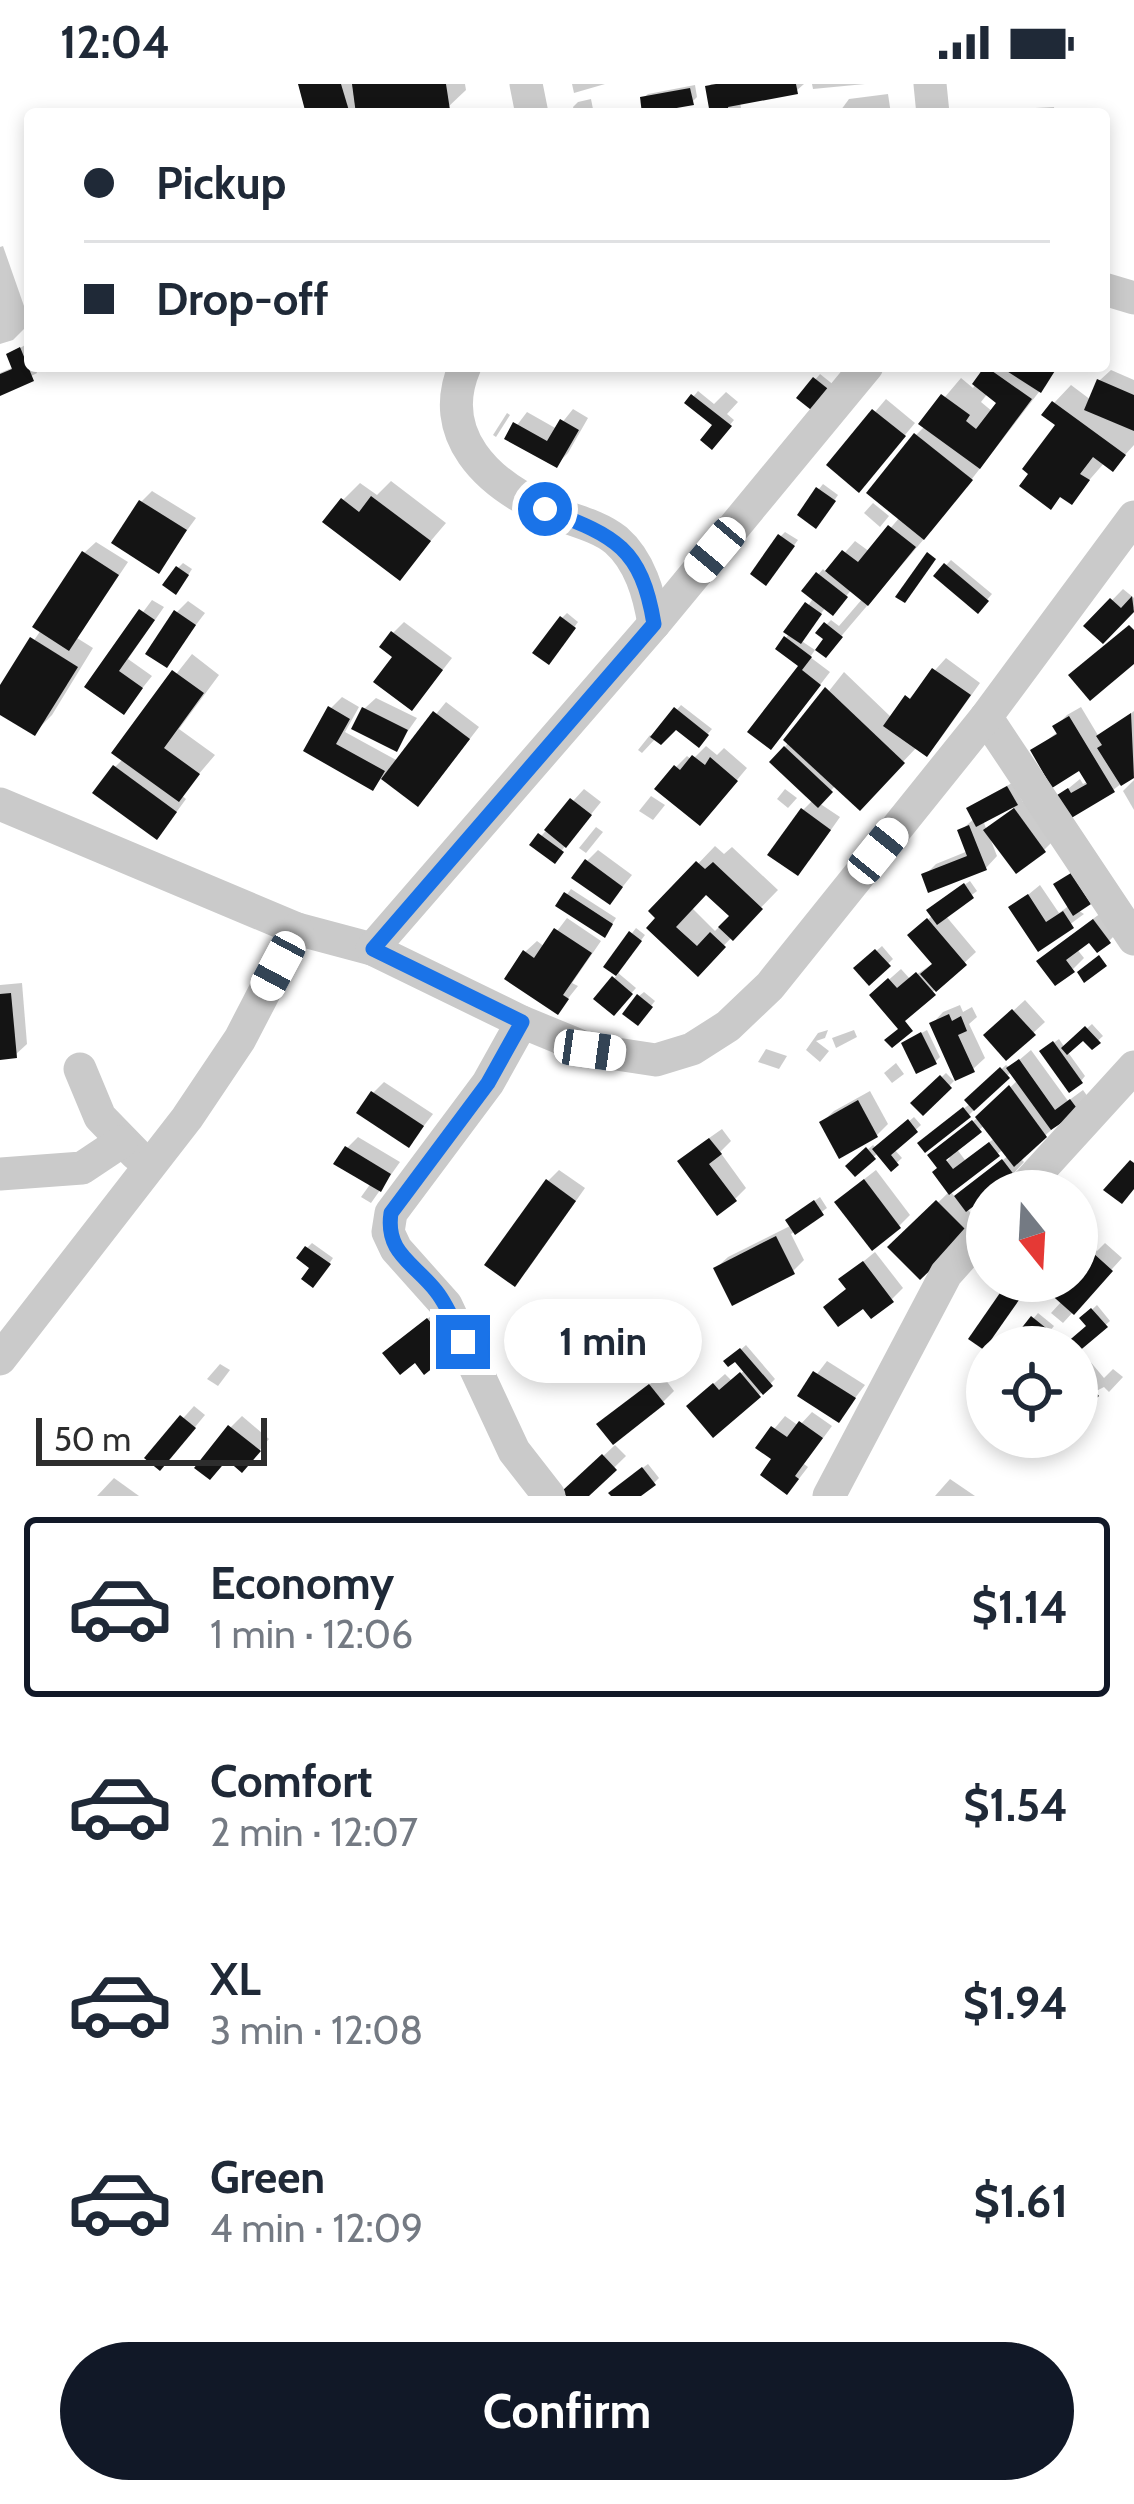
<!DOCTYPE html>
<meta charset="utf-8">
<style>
body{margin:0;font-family:Cabin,sans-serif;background:#f2f2f3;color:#1f2937;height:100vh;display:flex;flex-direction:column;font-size:45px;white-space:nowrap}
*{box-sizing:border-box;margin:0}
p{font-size:39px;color:#747a83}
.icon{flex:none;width:66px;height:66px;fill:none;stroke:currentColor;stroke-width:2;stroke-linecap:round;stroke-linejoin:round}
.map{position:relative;height:1412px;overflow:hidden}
.panel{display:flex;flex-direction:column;background:#fff;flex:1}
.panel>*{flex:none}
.banner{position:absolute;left:24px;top:24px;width:1086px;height:264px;border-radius:12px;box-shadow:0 6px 18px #0003;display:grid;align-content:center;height:264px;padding:0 60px;background:#fff}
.needle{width:78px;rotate:162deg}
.tools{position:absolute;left:966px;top:1086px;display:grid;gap:24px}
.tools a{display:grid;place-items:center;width:132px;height:132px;border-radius:50%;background:#fff;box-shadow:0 6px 18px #0003;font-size:60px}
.scale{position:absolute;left:36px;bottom:30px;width:231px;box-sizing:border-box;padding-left:12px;border:6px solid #2d2d2d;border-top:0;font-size:33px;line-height:42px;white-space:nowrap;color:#2d2d2d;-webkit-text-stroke:9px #fff;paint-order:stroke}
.end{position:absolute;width:54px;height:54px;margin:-27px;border:15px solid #1a73e8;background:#fff;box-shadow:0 0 0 6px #fff}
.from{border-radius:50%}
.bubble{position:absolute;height:84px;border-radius:42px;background:#fff;box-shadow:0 6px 18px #0003;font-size:39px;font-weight:700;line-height:84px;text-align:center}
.car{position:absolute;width:36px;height:72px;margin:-36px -18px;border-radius:15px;box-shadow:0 0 9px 3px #0007;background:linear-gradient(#fff 24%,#345 0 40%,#fff 0 76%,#345 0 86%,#fff 0)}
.banner b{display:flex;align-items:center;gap:42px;height:114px;font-size:45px}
.banner b+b{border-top:3px solid #e0e1e3}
.banner i{width:30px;height:30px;background:#1f2937}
ul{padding:21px 0 0;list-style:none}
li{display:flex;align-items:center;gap:36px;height:180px;margin:0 24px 18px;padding:0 36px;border:6px solid transparent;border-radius:12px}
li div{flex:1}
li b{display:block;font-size:45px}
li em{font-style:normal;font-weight:700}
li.current{border-color:#111827}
li>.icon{width:108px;height:108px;stroke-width:1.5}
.cta{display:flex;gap:24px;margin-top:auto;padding:24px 60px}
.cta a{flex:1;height:138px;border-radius:72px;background:#111827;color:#fff;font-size:48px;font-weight:700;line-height:138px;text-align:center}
.status{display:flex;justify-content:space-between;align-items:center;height:84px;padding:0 60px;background:#fff;direction:ltr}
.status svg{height:33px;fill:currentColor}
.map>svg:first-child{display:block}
.shadow{fill:#0003;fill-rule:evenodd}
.building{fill:#141414}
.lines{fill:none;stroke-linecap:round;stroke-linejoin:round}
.street{stroke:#cacaca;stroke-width:33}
.route{stroke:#1a73e8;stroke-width:15}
</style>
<div class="status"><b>12:04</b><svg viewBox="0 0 49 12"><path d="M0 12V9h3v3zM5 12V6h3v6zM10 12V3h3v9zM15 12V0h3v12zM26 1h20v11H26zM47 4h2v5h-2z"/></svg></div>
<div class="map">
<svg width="1134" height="1412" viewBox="0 0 1134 1412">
<rect width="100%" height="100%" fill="#fff"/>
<g class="shadow">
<polygon points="301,0 465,0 466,6 448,23 401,30 309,30"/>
<polygon points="572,0 605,0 574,9"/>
<polygon points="711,0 804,0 796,7 740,18 742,30 713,30 708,3"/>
<polygon points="812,0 865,0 813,5"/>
<polygon points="695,1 697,13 692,18 643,14 648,10"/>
<polygon points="888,10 891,30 838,30 849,15"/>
<polygon points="591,15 594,30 575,30 573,23 578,18"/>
<polygon points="1054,23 1055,30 1011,30 1016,25"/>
<polygon points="3,162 30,239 13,256 0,260 0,163"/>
<polygon points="25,261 30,282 34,282 37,289 0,308 0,289 14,283 9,271"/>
<path d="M989,282H1059L941,435L826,570L827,555L819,548L831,536L839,542L863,514L852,505L833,528L826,523L800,556L815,566L810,573L830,588L782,650L803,582L786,554L814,513L805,506L823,485L827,489L855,457L870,468L900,433L916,351L925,342L923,339L961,294L973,304ZM988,309L1001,318L993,328L981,318Z"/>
<polygon points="1111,286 1134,296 1134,361 1113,384 1105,378 1071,417 1054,319 1071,301 1091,316 1099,297"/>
<polygon points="820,290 835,302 801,313"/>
<polygon points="698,307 714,320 726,308 738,318 727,330 734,336 712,362 716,341 688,319"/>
<polygon points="886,315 915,339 870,393 830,381"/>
<polygon points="573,325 588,334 568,369 556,381 508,353 527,328 557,345"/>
<polygon points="507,329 510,331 496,353 493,351"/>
<polygon points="391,397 446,439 400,493 343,416 360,399 377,411"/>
<polygon points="823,400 838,411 821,436 819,405"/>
<polygon points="152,407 196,434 158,486 141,418"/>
<polygon points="873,419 889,432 880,443 864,429"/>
<polygon points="785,448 798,456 770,493 781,452"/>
<polygon points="96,458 128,478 77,554 93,564 52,631 35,648 0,627 0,607 41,546 84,469"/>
<polygon points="951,476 992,510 978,526 937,491"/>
<polygon points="183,479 192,485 181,502 178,484"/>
<polygon points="1123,505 1134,514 1134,524 1103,556 1088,541"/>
<polygon points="152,516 164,523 128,575 152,592 124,627 88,602"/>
<polygon points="188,517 205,529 166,580 177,528"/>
<polygon points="567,529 578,538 553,572 562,534"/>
<polygon points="404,538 452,574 423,611 393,549"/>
<polygon points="192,570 219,591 179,645 215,671 181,711 186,715 167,741 115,683 124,674 115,668"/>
<polygon points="946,574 980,599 938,658 926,669 917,663 860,723 836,701 819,719 840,733 809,777 803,726 813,716 773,678 844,588 892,634"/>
<polygon points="342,613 359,623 345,648 398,677 446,618 479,643 429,708 383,693 372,703 307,666 331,624"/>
<polygon points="376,614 417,634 396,664 364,625"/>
<polygon points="681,621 712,645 699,660 676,642 656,654 642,669 638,666 650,651 653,654"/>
<polygon points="1081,623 1099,653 1134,627 1134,690 1113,706 1058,713 1080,695 1083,700 1089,697 1080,683 1033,667 1059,647 1056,642 1067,631"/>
<polygon points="706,662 717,671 724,664 747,684 711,727 676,683 687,672 692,676"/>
<polygon points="1134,696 1134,726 1123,707"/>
<path d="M1012,699L1023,718L1026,715L1055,755L1044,766L990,754L997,772L986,784L925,791L936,780L968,767L960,747L975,734L974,720ZM1011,721L1013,725L987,747L983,736Z"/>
<polygon points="584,705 601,718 554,776 533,761"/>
<polygon points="785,705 797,714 788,724 777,715"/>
<polygon points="651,712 665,721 653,736 639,727"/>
<polygon points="596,743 603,748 586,769 579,764"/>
<path d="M715,762L724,770L732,763L778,806L698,888L653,827ZM706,807L732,830L715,847L691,823Z"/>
<polygon points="598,766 632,791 620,806 587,777"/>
<polygon points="970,797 977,807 945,831 976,868 898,940 884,900 901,885 910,895 935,878 911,851 933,831 935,821"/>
<polygon points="1040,801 1059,829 1070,821 1084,830 1039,863 1012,824"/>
<polygon points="571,805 616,834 609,845 559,821"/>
<polygon points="1105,826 1120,846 1109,857 1090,854 1076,864 1084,874 1073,885 1051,866"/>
<polygon points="567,834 601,857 572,899 578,902 558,927 525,868 537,857 545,863"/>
<polygon points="636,844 645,851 617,888 636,904 614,928 597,914 618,890 607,882"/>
<polygon points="882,862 893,875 869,898 857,884"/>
<polygon points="22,899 27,960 15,971 0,973 0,901"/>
<polygon points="644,908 655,917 638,938 639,912"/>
<polygon points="1025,916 1045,938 1007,973 987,951"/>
<polygon points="960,921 963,928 972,923 977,933 969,940 985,974 973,985 932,940 943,928"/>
<polygon points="1092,940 1103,952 1092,962 1083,953 1067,967 1085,992 1081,997 1048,963 1059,955 1065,964"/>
<polygon points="828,946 825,954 816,957 829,967 820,978 806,966 818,949"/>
<polygon points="854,946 857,953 836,964 832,954"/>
<polygon points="927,946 940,973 935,978 904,959"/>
<polygon points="766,965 787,972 779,985 758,978"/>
<path d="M1031,966L1068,1017L1083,1006L1088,1013L1020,1074L1024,1078L1013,1090L966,1124L978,1136L920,1192L892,1163L950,1107L956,1114L1009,1071L1004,1065L949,1106L936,1088L950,1074L935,1066L980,1032L1018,996L1012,987L969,1031L926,1054L971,1019L968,1016L1006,981L1010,984ZM985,1041L995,1054L965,1076L956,1064Z"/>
<polygon points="896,979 904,990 892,999 884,989"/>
<polygon points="946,989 954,997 923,1028 915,1019"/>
<polygon points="384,998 433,1030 409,1061 373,1009"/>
<polygon points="870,1007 888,1040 877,1051 822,1038 834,1027"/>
<polygon points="914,1033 921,1041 894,1065 902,1074 892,1083 879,1068 856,1089 849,1082 873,1061 877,1065"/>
<polygon points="722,1045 731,1057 720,1068 746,1104 735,1115 692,1066"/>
<polygon points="358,1053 400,1078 371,1119 361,1113 371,1099 347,1064"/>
<polygon points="559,1086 585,1104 526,1188 548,1097"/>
<polygon points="876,1086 910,1131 899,1142 849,1107"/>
<polygon points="820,1113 827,1124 791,1150 804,1176 793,1187 716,1184 728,1173 792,1141 794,1132"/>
<polygon points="312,1159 333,1174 318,1196 307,1164"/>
<polygon points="1088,1159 1097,1167 1105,1159 1122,1174 1063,1239 1051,1229 1062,1217 1061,1197 1077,1197 1077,1170"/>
<polygon points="875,1168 903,1204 892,1215 849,1204 842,1195"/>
<polygon points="1017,1197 1028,1204 984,1262 972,1254 1005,1207"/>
<polygon points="1097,1221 1110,1237 1079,1264 1104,1294 1113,1285 1123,1293 1109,1308 1104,1303 1077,1317 1077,1263 1069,1260 1090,1242 1083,1234"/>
<polygon points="440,1225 464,1254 398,1258"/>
<polygon points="608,1227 613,1232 594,1252 588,1246"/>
<polygon points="1038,1229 1054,1242 1037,1263 1025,1263 1033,1253 1024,1246"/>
<polygon points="672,1242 693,1270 688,1275 657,1253"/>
<polygon points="746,1261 775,1295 759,1311 701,1311 725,1290 732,1297 745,1286 735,1274 727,1278"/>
<polygon points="827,1277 865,1301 839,1335 801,1311"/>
<polygon points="220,1280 230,1286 218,1302 207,1295"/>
<polygon points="662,1291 674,1307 663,1318 612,1329"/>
<polygon points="194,1322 205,1331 171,1372 148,1374"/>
<polygon points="812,1328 832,1342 804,1380 808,1383 798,1396 759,1363 785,1332 799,1342"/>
<polygon points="242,1332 269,1355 253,1374 228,1373 231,1343"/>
<polygon points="615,1361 626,1372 585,1412 566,1407"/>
<polygon points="648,1380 659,1394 654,1399 616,1404"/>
<polygon points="114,1394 139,1412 97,1412"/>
<polygon points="950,1395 975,1412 935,1412"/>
</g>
<g class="building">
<polygon points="298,0 341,0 350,30 306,30"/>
<polygon points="352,0 446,0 450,26 356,30"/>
<polygon points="716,0 796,0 798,10 728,23 729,30 710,30 705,2"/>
<polygon points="690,4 694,21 642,30 640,13"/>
<polygon points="20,263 34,297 0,312 0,290 12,285 6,270"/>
<polygon points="985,282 1032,315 980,385 918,340 941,310 970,331 966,337 976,345 996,319 972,300"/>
<polygon points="999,282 1058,282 1041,309"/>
<polygon points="813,293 832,308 815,329 796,314"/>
<polygon points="1097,295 1134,311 1134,347 1084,326"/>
<polygon points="691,310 732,342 712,366 700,356 712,341 684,319"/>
<polygon points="1052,317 1126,371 1113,388 1093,373 1080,390 1090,396 1072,421 1060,413 1051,426 1019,402 1028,390 1022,385 1055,341 1041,331"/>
<polygon points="872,325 906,352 859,409 826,381"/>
<polygon points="560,335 579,346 557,384 504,355 513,338 547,357"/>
<polygon points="914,349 973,396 924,456 866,409"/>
<polygon points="816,403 836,417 816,445 797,431"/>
<polygon points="371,412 431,457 400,497 322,438 341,414 359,428"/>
<polygon points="139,416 187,446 159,490 111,459"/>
<polygon points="888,441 916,463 868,522 825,487 842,466 858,478"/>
<polygon points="778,450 795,462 766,502 750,490"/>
<polygon points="82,467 119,491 69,567 32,543"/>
<polygon points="927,468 936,475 905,519 895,513"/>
<polygon points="944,479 989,517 978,530 933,492"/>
<polygon points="176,482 189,491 176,511 162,501"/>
<polygon points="816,488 848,513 833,532 801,507"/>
<polygon points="1132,512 1134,528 1103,560 1083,542 1110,514 1121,524"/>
<polygon points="805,518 822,530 801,560 783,548"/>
<polygon points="139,525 155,536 119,587 143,604 124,631 84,603"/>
<polygon points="174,526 196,541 167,584 145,570"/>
<polygon points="560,532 576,544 549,581 532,569"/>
<polygon points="824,538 843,553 826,574 815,566 823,555 815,549"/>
<polygon points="1129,541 1134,546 1134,580 1090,617 1068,591"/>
<polygon points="391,547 443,586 412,627 373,598 392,573 379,563"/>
<polygon points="784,552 812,573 802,586 821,601 771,666 747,648 798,582 775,565"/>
<polygon points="30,553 78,583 35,652 0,631 0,601"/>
<polygon points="932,584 971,611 927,673 883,642 905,611 910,615"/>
<polygon points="172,586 204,609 164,664 200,690 179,718 111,669"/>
<polygon points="825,603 905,679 860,727 783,656"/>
<polygon points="328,622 350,635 336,660 385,687 373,707 303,667"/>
<polygon points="362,623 408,646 397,668 351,645"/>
<polygon points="674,623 709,651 699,664 676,646 661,661 650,653"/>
<polygon points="433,627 470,655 418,723 381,695"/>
<polygon points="1131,629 1134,694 1121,702 1097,664 1102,661 1096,652"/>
<polygon points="1069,632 1115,708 1068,736 1054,713 1068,704 1071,709 1087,700 1079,687 1052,704 1030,666 1057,650 1052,642"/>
<polygon points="784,662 833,708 818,724 769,678"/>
<polygon points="692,671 705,681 710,673 738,697 700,742 654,705 674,681 680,686"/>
<polygon points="113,681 177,728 157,756 92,709"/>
<polygon points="1007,702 1018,721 976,743 966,724"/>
<polygon points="570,714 592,731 566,764 544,746"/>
<polygon points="801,724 831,746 798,792 767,771"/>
<polygon points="1014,724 1046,768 1016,790 983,746"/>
<polygon points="969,741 987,786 928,809 921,790 967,772 957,746"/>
<polygon points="538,749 564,768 555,780 529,761"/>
<polygon points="585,775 623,803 610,821 571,794"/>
<polygon points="696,777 705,785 713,778 763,825 733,857 718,843 729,832 706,811 676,843 697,862 710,848 726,863 698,893 646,844 655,834 648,827"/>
<polygon points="1071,789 1091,820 1073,832 1053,800"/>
<polygon points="964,799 974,814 937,841 926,826"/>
<polygon points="564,808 613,840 605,854 555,822"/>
<polygon points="1028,810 1046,838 1063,827 1074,844 1038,868 1008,823"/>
<polygon points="927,834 967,881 936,908 920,890 932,880 907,851"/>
<polygon points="1093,835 1111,859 1097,869 1089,859 1066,876 1075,888 1055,902 1036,877"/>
<polygon points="554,844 592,869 563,911 569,915 558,931 504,895 523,866 534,874"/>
<polygon points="629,847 642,857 616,892 603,883"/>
<polygon points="875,865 891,882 869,902 853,884"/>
<polygon points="1099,871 1107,882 1084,899 1077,888"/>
<polygon points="916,888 936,911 905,937 913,947 892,964 884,956 898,945 869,911 888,894 897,904"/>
<polygon points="612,892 633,910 614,932 593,915"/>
<polygon points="11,909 17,974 0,976 0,910"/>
<polygon points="637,910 653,923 638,942 622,930"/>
<polygon points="1012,925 1036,951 1006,977 983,951"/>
<polygon points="949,930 952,937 961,932 967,947 958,951 975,988 955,997 929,939"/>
<polygon points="1085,942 1101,959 1092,966 1083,957 1067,971 1061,964"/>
<polygon points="921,948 937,980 916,990 901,959"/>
<polygon points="1053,957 1083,999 1069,1009 1039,967"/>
<polygon points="1019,975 1055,1026 1070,1015 1079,1027 1051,1046 1006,984"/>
<polygon points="1000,983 1010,994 974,1027 964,1016"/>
<polygon points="940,991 952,1004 923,1032 910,1019"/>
<polygon points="1009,1001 1047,1053 1014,1083 975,1033"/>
<polygon points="371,1007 424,1042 409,1064 356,1029"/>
<polygon points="858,1016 878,1053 839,1075 819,1038"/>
<polygon points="963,1023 971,1033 925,1069 917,1059"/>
<polygon points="908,1035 918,1048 891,1071 899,1081 891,1088 872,1065"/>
<polygon points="972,1036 982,1048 946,1076 953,1085 989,1058 1000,1072 949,1111 932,1088 937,1084 927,1071"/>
<polygon points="709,1054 722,1070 709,1080 737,1117 717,1132 677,1077"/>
<polygon points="345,1062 391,1090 381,1108 333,1080"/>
<polygon points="866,1063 876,1075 855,1093 845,1082"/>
<polygon points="1002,1075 1015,1092 994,1107 987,1107 987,1112 966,1128 954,1112"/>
<polygon points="1130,1076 1134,1079 1134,1105 1122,1120 1103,1106"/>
<polygon points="546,1095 576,1117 515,1203 484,1181"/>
<polygon points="864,1095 901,1144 872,1167 834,1118"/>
<polygon points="814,1116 824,1131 795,1151 785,1136"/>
<polygon points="936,1116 969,1149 920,1196 887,1163"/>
<polygon points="776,1152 795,1190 732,1222 713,1184"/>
<polygon points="305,1162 331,1180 313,1204 301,1195 309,1184 296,1174"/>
<polygon points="1092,1168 1113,1187 1074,1231 1047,1207 1057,1197 1077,1197 1077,1170 1085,1177"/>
<polygon points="863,1177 894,1218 871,1235 863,1225 838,1243 823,1223 846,1205 838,1195"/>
<polygon points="1002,1206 1019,1216 984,1266 968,1255"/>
<polygon points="1091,1224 1108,1243 1077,1269 1077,1263 1065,1260 1086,1242 1079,1234"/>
<polygon points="1031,1232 1051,1248 1040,1263 1022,1263 1029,1253 1020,1246"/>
<polygon points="427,1234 454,1267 424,1291 415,1279 400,1291 382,1269"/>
<polygon points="666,1244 690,1277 673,1290 648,1257"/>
<polygon points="740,1264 773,1302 763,1311 735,1278 728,1283 723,1277"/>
<polygon points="1077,1286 1099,1312 1081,1327 1077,1322"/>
<polygon points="813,1287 856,1314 839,1339 797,1312"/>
<polygon points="740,1288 761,1313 713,1354 686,1322 713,1299 719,1306"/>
<polygon points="649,1300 665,1320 613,1361 596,1340"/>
<polygon points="180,1331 196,1344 160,1387 144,1374"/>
<polygon points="799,1337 823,1354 795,1392 799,1395 787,1411 760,1391 771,1375 755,1364 771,1342 787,1353"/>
<polygon points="228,1341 261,1367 242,1389 227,1376 210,1396 194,1384"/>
<polygon points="602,1370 617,1386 589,1412 566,1412 562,1407"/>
<polygon points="642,1383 656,1401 641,1412 611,1412 608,1409"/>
</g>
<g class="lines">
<g class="street">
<polyline points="526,0 532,30"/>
<polyline points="930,0 933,30"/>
<polyline points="1104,205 1134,214"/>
<path d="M465,282C435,351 488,400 547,426C568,435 598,441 616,456C640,477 649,510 654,540"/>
<polyline points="986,633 1134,855"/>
<polyline points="0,720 297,845 372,865 522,938"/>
<polyline points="372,865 654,540 867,282"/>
<polyline points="80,985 100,1033 136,1070"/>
<polyline points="0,1090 82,1084 121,1058"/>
<polyline points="1021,1107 1134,983"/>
<polyline points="0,1275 187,1034 240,955 297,845"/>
<polyline points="549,1412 514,1367 446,1221 396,1165 388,1148 391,1129 488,999 522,938 590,966 656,976 692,965 728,942 770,902 986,633 1134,433"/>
<polyline points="829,1412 946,1190 987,1144"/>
</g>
</g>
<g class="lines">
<path class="route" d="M463,1258C455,1241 448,1222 436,1207C414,1179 385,1169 391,1129L488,999L522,938L373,865L654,540C641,461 613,452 545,425"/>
</g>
</svg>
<div class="tools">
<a><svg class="needle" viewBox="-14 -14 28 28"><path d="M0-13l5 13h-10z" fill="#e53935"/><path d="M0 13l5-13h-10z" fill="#747a83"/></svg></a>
<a><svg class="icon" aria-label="locate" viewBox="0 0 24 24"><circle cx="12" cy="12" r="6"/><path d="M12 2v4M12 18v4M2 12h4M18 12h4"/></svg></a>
</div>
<div class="scale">50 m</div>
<i class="end from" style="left:545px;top:425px"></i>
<i class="end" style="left:463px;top:1258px"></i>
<div class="bubble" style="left:504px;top:1215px;width:198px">1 min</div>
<i class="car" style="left:715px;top:466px;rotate:220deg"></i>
<i class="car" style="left:878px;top:767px;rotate:39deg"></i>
<i class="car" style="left:278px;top:882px;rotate:208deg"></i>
<i class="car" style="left:590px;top:966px;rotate:98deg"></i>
<div class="banner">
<b><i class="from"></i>Pickup</b>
<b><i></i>Drop-off</b>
</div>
</div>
<section class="panel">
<ul>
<li class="current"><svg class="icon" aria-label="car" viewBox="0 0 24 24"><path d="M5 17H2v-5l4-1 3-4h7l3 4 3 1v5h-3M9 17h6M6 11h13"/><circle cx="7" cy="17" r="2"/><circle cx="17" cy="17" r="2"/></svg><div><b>Economy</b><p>1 min · 12:06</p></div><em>$1.14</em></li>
<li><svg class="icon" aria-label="car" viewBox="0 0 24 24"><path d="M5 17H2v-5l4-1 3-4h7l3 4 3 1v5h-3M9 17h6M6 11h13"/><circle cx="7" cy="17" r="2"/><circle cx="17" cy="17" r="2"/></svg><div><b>Comfort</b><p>2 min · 12:07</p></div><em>$1.54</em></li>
<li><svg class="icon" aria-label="car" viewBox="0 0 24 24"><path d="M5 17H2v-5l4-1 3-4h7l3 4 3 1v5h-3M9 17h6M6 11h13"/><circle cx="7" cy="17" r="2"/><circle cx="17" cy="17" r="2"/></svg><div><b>XL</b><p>3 min · 12:08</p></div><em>$1.94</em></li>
<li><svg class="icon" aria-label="car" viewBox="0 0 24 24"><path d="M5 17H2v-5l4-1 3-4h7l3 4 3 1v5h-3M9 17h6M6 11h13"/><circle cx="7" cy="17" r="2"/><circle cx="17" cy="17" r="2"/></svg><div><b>Green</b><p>4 min · 12:09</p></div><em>$1.61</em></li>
</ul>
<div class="cta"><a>Confirm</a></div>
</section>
